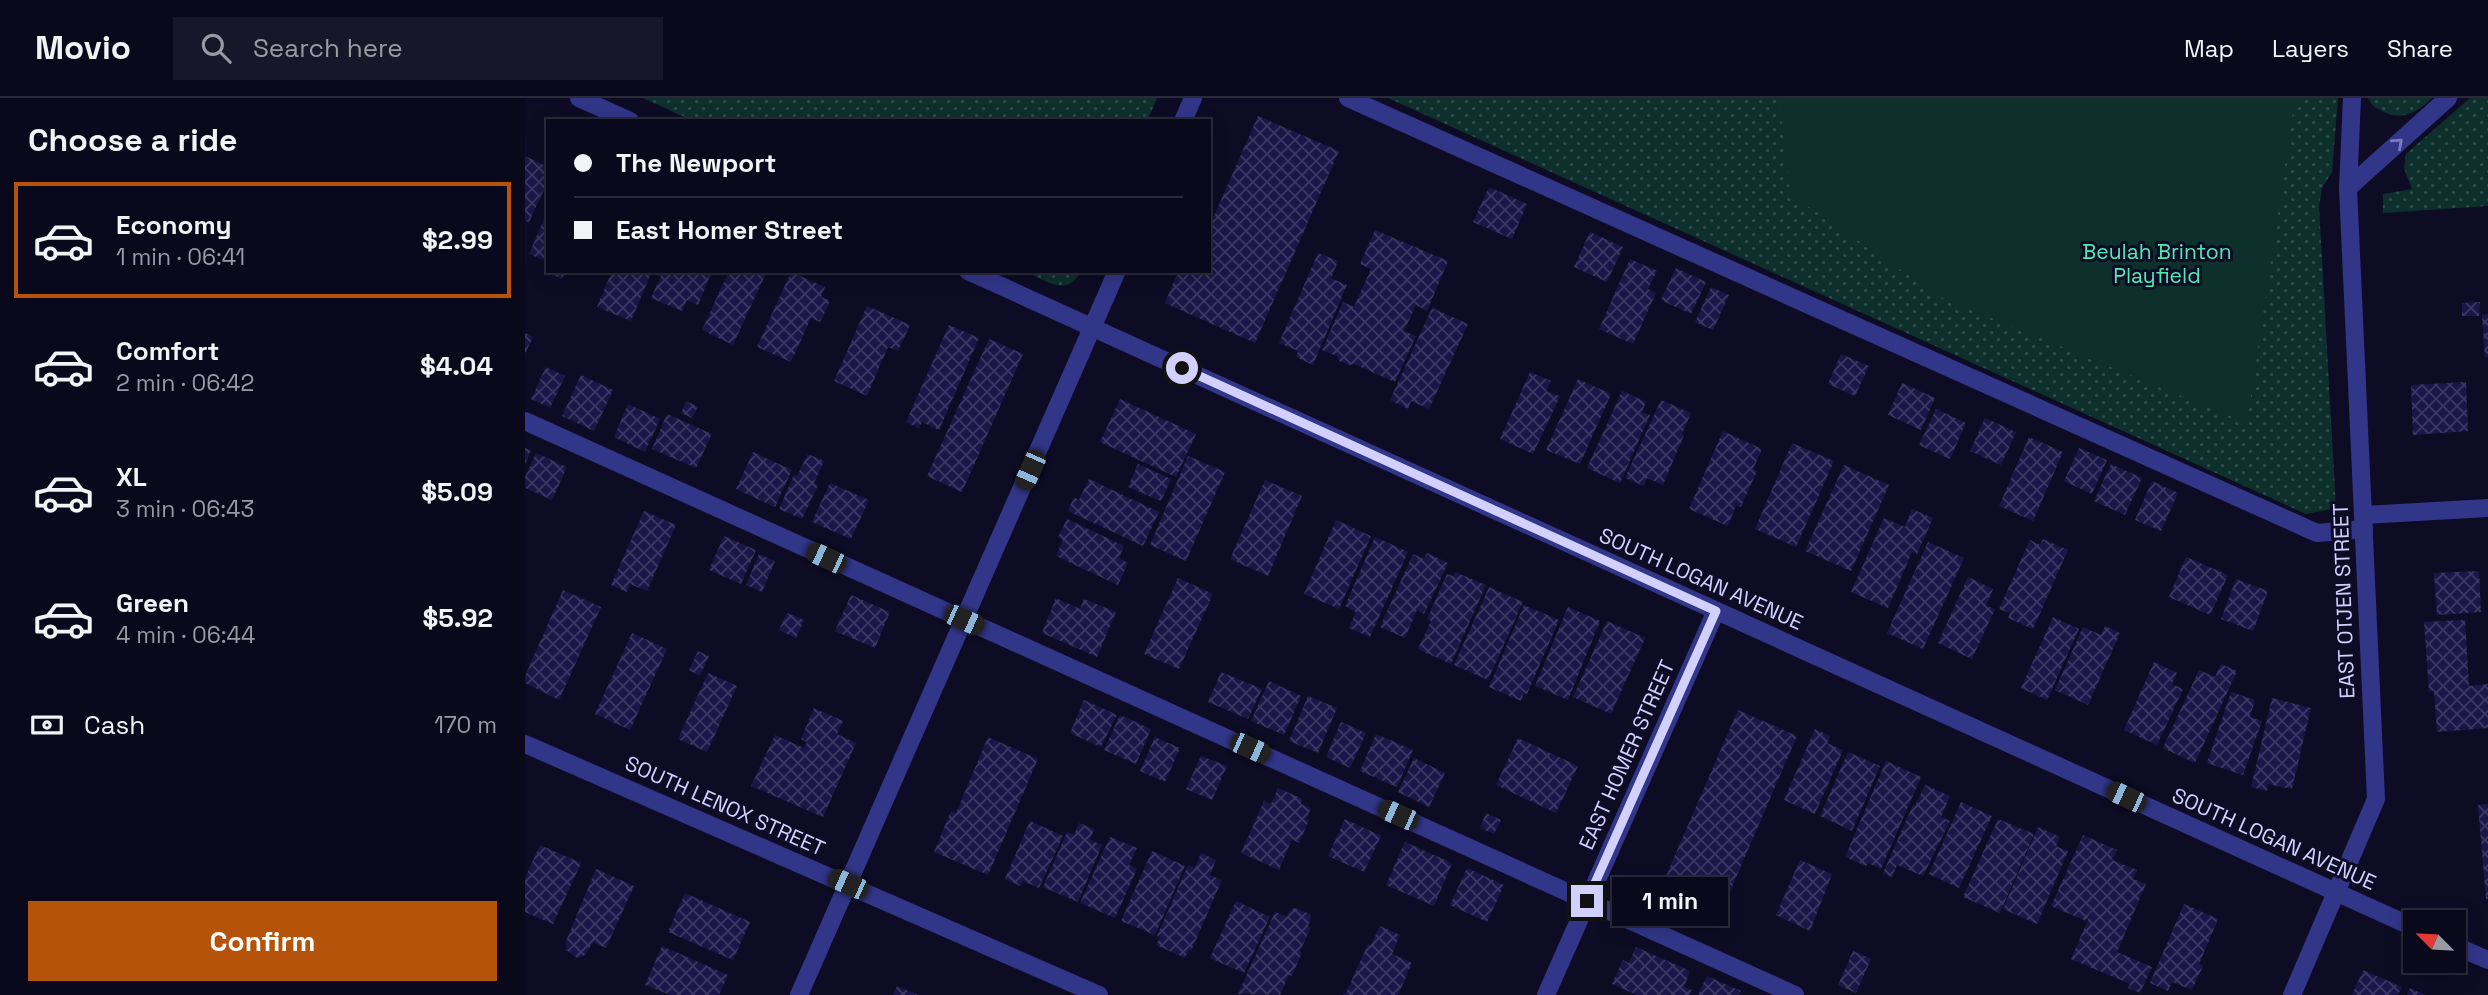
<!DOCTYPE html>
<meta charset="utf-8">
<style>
body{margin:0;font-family:"Space Grotesk",sans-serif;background:#181729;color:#f1f3f6;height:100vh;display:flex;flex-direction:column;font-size:26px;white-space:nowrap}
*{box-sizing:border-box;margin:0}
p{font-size:23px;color:#999aa3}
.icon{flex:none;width:38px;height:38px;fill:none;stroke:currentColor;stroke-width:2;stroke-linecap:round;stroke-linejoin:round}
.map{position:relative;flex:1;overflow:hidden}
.details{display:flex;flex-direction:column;background:#0a091c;width:525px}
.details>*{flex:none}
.guide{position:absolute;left:21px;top:21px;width:665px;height:154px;border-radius:0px;box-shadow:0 4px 18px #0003,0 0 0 2px #2a2a3b;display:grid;align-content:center;height:154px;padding:0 28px;background:#0a091c}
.needle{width:46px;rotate:294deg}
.tools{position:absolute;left:1878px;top:812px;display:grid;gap:14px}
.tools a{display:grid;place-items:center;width:63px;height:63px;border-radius:0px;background:#0a091c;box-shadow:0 4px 18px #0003,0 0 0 2px #2a2a3b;font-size:35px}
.end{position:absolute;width:32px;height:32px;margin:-16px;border:9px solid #d2d0ff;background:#111;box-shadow:0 0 0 4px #111}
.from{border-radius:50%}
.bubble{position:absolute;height:49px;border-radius:0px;background:#0a091c;box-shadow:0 4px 18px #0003,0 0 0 2px #2a2a3b;font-size:23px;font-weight:700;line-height:49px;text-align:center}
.car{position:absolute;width:21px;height:42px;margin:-21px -10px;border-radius:9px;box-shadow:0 0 5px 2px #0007;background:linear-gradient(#222 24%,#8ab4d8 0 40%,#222 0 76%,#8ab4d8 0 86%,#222 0)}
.guide b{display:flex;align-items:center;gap:24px;height:66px;font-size:26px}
.guide b+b{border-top:2px solid #2a2a3b}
.guide i{width:18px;height:18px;background:#f1f3f6}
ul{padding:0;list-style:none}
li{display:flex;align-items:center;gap:21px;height:116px;margin:0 14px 10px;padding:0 14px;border:4px solid transparent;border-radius:0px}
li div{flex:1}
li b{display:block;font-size:26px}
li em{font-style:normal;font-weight:700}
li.current{border-color:#b45309}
li>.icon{width:63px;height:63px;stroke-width:1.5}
h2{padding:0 28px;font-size:32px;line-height:84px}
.pay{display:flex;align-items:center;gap:18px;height:77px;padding:0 28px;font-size:26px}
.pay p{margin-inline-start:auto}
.primary-button{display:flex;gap:14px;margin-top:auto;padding:14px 28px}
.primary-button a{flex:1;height:80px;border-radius:0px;background:#b45309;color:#fff;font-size:28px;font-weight:700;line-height:80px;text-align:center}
header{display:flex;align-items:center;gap:42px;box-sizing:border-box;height:98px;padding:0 35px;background:#0a091c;border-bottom:2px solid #2a2a3b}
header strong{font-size:33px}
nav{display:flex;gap:38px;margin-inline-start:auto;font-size:24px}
.search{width:490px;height:63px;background:#181729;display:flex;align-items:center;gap:18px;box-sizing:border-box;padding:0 24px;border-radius:0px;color:#999aa3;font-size:26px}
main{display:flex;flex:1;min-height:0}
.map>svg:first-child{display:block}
.grass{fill:url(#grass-dots)}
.garden{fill:#0e302c}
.building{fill:url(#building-cross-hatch)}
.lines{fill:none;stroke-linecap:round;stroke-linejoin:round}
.minor{stroke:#323689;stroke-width:18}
.oneway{stroke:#7a7bbe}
.route{stroke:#d2d0ff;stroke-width:9}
.labels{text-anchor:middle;stroke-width:6;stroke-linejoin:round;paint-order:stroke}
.park-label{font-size:21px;fill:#50ecb7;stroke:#0e0c25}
.street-label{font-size:21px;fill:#d2d0ff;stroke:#0e0c25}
</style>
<header>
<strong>Movio</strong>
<div class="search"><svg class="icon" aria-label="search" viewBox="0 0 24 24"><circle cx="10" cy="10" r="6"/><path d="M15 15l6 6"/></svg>Search here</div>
<nav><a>Map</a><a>Layers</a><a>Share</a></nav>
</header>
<main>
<section class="details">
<h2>Choose a ride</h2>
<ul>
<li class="current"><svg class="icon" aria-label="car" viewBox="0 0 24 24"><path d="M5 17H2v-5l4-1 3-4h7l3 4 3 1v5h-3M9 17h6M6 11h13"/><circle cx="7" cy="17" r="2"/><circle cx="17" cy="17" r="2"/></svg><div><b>Economy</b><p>1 min · 06:41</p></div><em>$2.99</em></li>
<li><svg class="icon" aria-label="car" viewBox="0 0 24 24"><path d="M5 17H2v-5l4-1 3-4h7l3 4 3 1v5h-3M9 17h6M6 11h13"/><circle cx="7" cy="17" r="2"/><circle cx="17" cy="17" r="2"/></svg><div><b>Comfort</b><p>2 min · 06:42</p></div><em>$4.04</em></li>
<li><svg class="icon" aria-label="car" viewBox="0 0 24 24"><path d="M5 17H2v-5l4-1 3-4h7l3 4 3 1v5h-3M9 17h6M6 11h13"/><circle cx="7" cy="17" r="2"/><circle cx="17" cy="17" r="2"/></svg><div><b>XL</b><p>3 min · 06:43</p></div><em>$5.09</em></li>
<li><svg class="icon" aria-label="car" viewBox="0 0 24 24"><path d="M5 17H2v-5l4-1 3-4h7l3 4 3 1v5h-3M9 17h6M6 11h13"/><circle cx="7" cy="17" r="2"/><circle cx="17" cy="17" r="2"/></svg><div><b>Green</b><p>4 min · 06:44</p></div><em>$5.92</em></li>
</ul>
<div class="pay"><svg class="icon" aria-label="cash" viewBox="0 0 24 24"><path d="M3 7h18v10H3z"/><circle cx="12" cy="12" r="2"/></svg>Cash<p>170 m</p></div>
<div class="primary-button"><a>Confirm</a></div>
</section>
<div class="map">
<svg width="1963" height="897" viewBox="0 0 1963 897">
<defs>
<pattern id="grass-dots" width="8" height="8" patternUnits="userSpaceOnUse" patternTransform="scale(1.75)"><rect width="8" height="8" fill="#0e302c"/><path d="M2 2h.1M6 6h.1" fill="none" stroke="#304d4c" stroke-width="1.8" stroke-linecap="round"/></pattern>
<pattern id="building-cross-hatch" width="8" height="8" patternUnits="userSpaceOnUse" patternTransform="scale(1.75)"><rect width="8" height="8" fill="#1c1648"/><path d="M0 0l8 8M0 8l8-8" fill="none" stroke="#3c3763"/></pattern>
</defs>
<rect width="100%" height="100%" fill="#0e0c25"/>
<g class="grass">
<polygon points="118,0 632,0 622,23 168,23"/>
<polygon points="863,0 1813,0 1807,74 1797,90 1794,109 1811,410 1781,416"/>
<path d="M1843,0H1907C1892,15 1875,24 1855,12C1849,9 1846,6 1843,0Z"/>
<polygon points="1945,0 1963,0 1963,108 1858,115 1858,96 1887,91 1879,70 1881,56"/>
<path d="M500,173H556C542,200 521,183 500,173Z"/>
</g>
<polygon class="garden" points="1254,0 1770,0 1722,325 1415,199 1265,96"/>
<g class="building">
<polygon points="733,18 814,53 730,245 640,205 653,173 684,173 684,116 689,118"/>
<polygon points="0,58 23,69 23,83 4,124 0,123"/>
<polygon points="964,89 1002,106 987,141 948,124"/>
<polygon points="23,112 23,164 4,156"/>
<polygon points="850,132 923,163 902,213 891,207 879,233 891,238 870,284 829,266 824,267 814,263 812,258 797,252 818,204 829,209 846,171 835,166"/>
<polygon points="1065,134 1098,149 1082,184 1049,169"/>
<polygon points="793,155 813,163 806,180 822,187 788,267 771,259 773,253 754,245"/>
<polygon points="1105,161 1132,173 1123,191 1131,195 1108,246 1074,231"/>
<polygon points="22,167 23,173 41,173 37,181 19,173"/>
<polygon points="1151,170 1181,184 1166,216 1136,202"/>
<polygon points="87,173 127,173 106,223 72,209"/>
<polygon points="138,173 187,173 173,207 162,202 157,213 126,200"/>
<polygon points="204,173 242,173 208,247 177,232"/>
<polygon points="266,174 300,189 296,199 305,203 295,224 286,220 266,264 232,249"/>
<polygon points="1186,189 1204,197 1188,232 1170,224"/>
<polygon points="1955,204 1954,218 1937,218 1937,205"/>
<polygon points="342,208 385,227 373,253 363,249 342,298 309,283"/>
<polygon points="907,210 943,226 904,311 886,303 883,311 865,302"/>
<polygon points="1963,216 1963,259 1960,259 1957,217"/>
<polygon points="424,227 454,240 414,332 397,324 394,330 381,324"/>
<polygon points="0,235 8,239 0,256"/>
<polygon points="464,241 498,256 437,394 402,378"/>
<polygon points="1316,256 1344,268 1330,298 1303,286"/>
<polygon points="21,269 40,278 25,310 6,301"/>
<polygon points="1005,274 1026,283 1021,293 1035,298 1008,356 975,341"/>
<polygon points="56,277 88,292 69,333 37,318"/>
<polygon points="1053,281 1086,296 1055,366 1021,352"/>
<polygon points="1941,284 1943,333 1888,337 1886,287"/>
<polygon points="1377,285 1410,300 1396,332 1363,317"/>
<polygon points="1097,293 1121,304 1117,314 1125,317 1095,385 1062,370"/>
<polygon points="595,301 671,336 651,379 575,344"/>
<polygon points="1136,302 1166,315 1157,336 1159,337 1138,387 1122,380 1119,388 1100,380"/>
<polygon points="161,303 173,309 167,320 156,315"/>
<polygon points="103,306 135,321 120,354 89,339"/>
<polygon points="1411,311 1441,325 1425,361 1394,347"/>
<polygon points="142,316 187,336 171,370 127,351"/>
<polygon points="1460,320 1491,334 1476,367 1445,353"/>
<polygon points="1198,333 1237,351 1228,371 1232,373 1216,409 1211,407 1203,428 1164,411"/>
<polygon points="1504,339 1538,354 1508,423 1474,408"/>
<polygon points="1267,345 1309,363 1271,449 1230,431"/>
<polygon points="0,350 6,352 0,366"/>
<polygon points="1554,350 1582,362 1567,396 1539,383"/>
<polygon points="228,354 267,372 250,409 211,391"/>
<polygon points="11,355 42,369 27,402 0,390 0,379"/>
<polygon points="283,356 299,363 289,385 293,387 277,421 254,411 269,377 272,378"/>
<polygon points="663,358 700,374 661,463 625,447"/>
<polygon points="613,366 646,381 636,403 603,389"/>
<polygon points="1586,366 1617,380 1600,417 1569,403"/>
<polygon points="1319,367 1364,387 1326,473 1280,453"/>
<polygon points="564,381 634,414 618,448 543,413 549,399 554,402"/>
<polygon points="740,382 777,398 743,478 705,461"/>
<polygon points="1627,383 1653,395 1636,433 1610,422"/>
<polygon points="305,385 344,402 326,441 287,424"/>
<polygon points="1387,411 1408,420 1392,456 1387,454 1363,510 1326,494 1359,420 1380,429"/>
<polygon points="119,413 151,427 122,493 105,486 102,494 86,487"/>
<polygon points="542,421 599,448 594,460 603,465 593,487 531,458 538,442 533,439"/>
<polygon points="811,422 846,438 814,511 779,496"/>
<polygon points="199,438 231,452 216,486 184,472"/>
<polygon points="850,439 883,454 845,539 824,530 831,514 820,508"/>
<polygon points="1518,441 1543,452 1508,531 1483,520 1485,515 1474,511 1505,442 1515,447"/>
<polygon points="1403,444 1439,460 1398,551 1362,535"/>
<polygon points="902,455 923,465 899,516 892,512 880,540 855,529 888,456 899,461"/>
<polygon points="234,456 250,463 237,494 221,487"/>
<polygon points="1661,459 1703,477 1685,517 1644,499"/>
<polygon points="1954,473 1956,514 1912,517 1909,475"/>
<polygon points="930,474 961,487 926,566 893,551 906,523 902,521 922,476 928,478"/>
<polygon points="1443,479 1468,491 1461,508 1470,511 1447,561 1413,545"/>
<polygon points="653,480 688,496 654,571 619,556"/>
<polygon points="1711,481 1743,493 1728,533 1696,521"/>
<polygon points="964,489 998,504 963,582 929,567"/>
<polygon points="38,492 76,509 34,602 0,585 0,578"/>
<polygon points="326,497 365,514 350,550 310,533"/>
<polygon points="531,500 555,511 559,501 591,514 572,559 517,535"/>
<polygon points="999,507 1034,522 1002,596 999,595 996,603 964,589"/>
<polygon points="1043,509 1075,523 1043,602 1010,588"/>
<polygon points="262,515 279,522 271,540 254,532"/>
<polygon points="1528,519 1554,531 1522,602 1496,590"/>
<polygon points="1940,522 1944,588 1963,586 1963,630 1912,634 1909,593 1904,594 1899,524"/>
<polygon points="1082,523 1120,540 1086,616 1048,599"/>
<polygon points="1580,528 1595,535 1563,607 1530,592 1558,529 1576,537"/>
<polygon points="107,535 142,551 105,632 70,616"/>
<polygon points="173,553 184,558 175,578 164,572"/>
<polygon points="1629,564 1652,575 1647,586 1658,591 1632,647 1599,632"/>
<polygon points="1696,566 1712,573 1670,665 1638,650 1674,572 1690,579"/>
<polygon points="696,574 737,591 723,621 683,604"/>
<polygon points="183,575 212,588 182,654 153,641"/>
<polygon points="744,583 776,598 759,637 726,623"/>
<polygon points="1706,594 1730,602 1725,619 1737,623 1718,677 1682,665"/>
<polygon points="783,598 812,610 793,655 764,643"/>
<polygon points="1747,600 1786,610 1767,691 1743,686 1742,693 1726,689"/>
<polygon points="559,602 592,617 576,649 545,635"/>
<polygon points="289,610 318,623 312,636 331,645 298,719 226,688 250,637 279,650 282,644 276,641"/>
<polygon points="1213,612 1272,638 1191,826 1131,801"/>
<polygon points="595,617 626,631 611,666 579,652"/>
<polygon points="816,624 841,635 825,670 801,659"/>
<polygon points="1290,631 1305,638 1302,645 1318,652 1290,716 1259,702"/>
<polygon points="851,636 888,652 872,689 835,673"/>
<polygon points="463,639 513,661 463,777 409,754 426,713 431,715"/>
<polygon points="630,639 655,650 640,684 615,673"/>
<polygon points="993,640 1053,668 1031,715 971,687"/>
<polygon points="1323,654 1355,668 1327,733 1295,718"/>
<polygon points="676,658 702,668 687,702 661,691"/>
<polygon points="889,660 920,675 904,709 873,694"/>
<polygon points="1361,663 1396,679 1356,771 1343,765 1341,768 1320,759"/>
<polygon points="1400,687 1425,698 1416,719 1425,723 1398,778 1372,767 1367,779 1358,775 1388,707 1390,708"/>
<polygon points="753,690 778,701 776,706 786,710 781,721 784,722 774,745 767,741 754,772 716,755 739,703 746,706"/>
<polygon points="1436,704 1467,718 1434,790 1404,776"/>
<polygon points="1963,706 1963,801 1961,801 1953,707"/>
<polygon points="961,715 976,722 969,736 955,730"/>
<polygon points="820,721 856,738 839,774 803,758"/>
<polygon points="1473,721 1509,736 1475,815 1438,799"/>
<polygon points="505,723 538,738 514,790 498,783 495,788 480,781"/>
<polygon points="554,725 569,731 565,742 577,747 553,804 518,789 542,734 549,737"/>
<polygon points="1513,729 1535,739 1531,748 1543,753 1512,826 1478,811"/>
<polygon points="1558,737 1592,752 1587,762 1612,772 1608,781 1621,786 1592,854 1627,869 1615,895 1603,890 1605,886 1546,861 1568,810 1561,823 1526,808"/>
<polygon points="585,739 612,750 604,767 612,771 590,820 555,805"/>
<polygon points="880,744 927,765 909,808 861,787"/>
<polygon points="15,747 56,765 28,826 0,814 0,780"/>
<polygon points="627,753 660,768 630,837 596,823"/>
<polygon points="676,755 691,762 685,777 697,782 666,853 664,851 660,860 631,847 635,839 632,838 663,767 670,770"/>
<polygon points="1275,762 1307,776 1285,833 1251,817"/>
<polygon points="942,770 979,787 962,824 925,807"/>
<polygon points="71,771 109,788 81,850 68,844 60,857 52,860 41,852 41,843"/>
<polygon points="160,795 225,824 208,862 143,834"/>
<polygon points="711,803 745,819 719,875 685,860"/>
<polygon points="1659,806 1693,821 1674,866 1678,868 1667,892 1647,884 1643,893 1625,885"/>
<polygon points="770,810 785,816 786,820 783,828 786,829 775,853 777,854 767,878 764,877 755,897 713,896 750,814 762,819 765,812"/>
<polygon points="855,828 875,837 867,856 887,865 873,897 817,897 821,895 843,846 846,847"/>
<polygon points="137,848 203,877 194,897 145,897 120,887"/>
<polygon points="1111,849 1165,873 1159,889 1167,892 1165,897 1112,897 1087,886 1098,862 1104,865"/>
<polygon points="1328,853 1346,861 1331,895 1313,887"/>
<polygon points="1838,872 1877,889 1873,897 1827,897"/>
<polygon points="1182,878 1216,893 1214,897 1173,897"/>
<polygon points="372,888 393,897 368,897"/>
<polygon points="1885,890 1900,897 1882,897"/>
</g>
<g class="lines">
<g class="minor">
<polyline points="54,0 105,23"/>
<polyline points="823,0 1792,435 1839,431"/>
<polyline points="658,23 668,0"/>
<polyline points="1823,90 1923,0"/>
<polyline points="443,173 1890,830"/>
<polyline points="0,323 1270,897"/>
<polyline points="1839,417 1963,410"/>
<polyline points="0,646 574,897"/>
<polyline points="1928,847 1963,862"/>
<polyline points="274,897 592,173"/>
<polyline points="1021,897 1191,513"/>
<polyline points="1767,897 1851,701 1823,90 1827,0"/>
</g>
</g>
<defs><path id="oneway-chevron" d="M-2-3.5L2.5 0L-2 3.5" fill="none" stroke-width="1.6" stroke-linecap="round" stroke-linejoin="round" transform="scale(1.75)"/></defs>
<use class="oneway" href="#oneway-chevron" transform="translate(1873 45) rotate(-42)"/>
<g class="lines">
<polyline class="route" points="657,270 1191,513 1062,803"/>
</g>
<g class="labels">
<g class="park-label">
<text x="1632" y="161">Beulah Brinton<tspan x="1632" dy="24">Playfield</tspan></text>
</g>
<g class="street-label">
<text transform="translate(1176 481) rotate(24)" y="7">SOUTH LOGAN AVENUE</text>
<text transform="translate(1819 503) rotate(-92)" y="7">EAST OTJEN STREET</text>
<text transform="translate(1102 657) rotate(-66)" y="7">EAST HOMER STREET</text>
<text transform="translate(200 708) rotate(24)" y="7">SOUTH LENOX STREET</text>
<text transform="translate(1749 741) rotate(24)" y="7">SOUTH LOGAN AVENUE</text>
</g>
</g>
</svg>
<div class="tools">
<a><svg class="needle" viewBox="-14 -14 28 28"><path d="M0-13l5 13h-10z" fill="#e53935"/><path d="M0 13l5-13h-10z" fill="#999aa3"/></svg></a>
</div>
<i class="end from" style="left:657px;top:270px"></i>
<i class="end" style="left:1062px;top:803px"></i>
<div class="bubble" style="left:1087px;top:779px;width:116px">1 min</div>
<i class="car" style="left:505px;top:372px;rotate:204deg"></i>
<i class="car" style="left:301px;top:460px;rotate:295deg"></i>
<i class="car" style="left:439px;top:522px;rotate:114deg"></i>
<i class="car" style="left:725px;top:650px;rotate:114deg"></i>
<i class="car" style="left:1601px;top:699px;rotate:295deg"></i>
<i class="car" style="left:873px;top:717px;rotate:294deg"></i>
<i class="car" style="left:323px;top:786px;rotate:294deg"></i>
<div class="guide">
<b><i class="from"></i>The Newport</b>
<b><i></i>East Homer Street</b>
</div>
</div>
</main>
